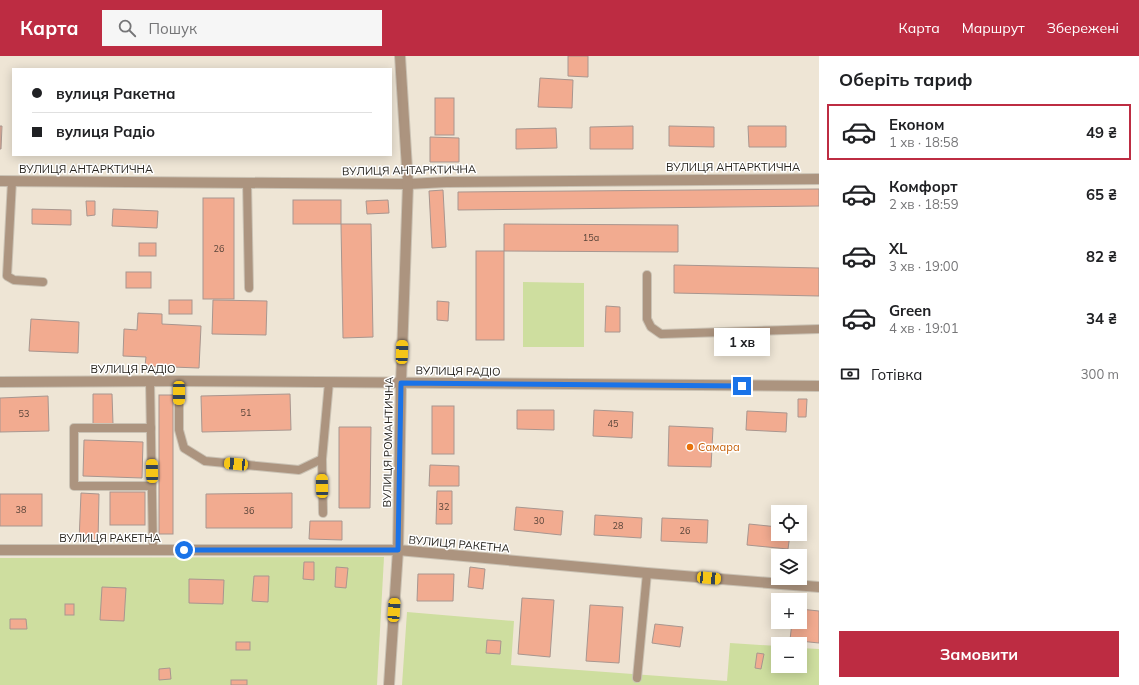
<!DOCTYPE html>
<html lang="uk">
<meta charset="utf-8">
<style>
body{margin:0;font-family:Mulish,sans-serif;background:#f6f6f6;color:#202124;height:100vh;display:flex;flex-direction:column;font-size:15px;white-space:nowrap}
*{box-sizing:border-box;margin:0}
p{font-size:13px;color:#757577}
.icon{flex:none;width:22px;height:22px;fill:none;stroke:currentColor;stroke-width:2;stroke-linecap:round;stroke-linejoin:round}
.map{position:relative;flex:1;overflow:hidden}
.side{display:flex;flex-direction:column;background:#fff;width:320px}
.side>*{flex:none}
.guide{position:absolute;left:12px;top:12px;width:380px;height:88px;border-radius:0px;box-shadow:0 2px 10px #0003;display:grid;align-content:center;height:88px;padding:0 20px;background:#fff}
.tools{position:absolute;left:771px;top:449px;display:grid;gap:8px}
.tools a{display:grid;place-items:center;width:36px;height:36px;border-radius:0px;background:#fff;box-shadow:0 2px 10px #0003;font-size:20px}
.end{position:absolute;width:18px;height:18px;margin:-9px;border:5px solid #1a73e8;background:#fff;box-shadow:0 0 0 2px #fff}
.from{border-radius:50%}
.bubble{position:absolute;height:28px;border-radius:0px;background:#fff;box-shadow:0 2px 10px #0003;font-size:13px;font-weight:700;line-height:28px;text-align:center}
.car{position:absolute;width:12px;height:24px;margin:-12px -6px;border-radius:5px;box-shadow:0 0 3px 1px #0007;background:linear-gradient(#f5c518 24%,#345 0 40%,#f5c518 0 76%,#345 0 86%,#f5c518 0)}
.guide b{display:flex;align-items:center;gap:14px;height:38px;font-size:15px}
.guide b+b{border-top:1px solid #e0e0e0}
.guide i{width:10px;height:10px;background:#202124}
ul{padding:0;list-style:none}
li{display:flex;align-items:center;gap:12px;height:56px;margin:0 8px 6px;padding:0 12px;border:2px solid transparent;border-radius:0px}
li div{flex:1}
li b{display:block;font-size:15px}
li em{font-style:normal;font-weight:700}
li.active{border-color:#bd2c42}
li>.icon{width:36px;height:36px;stroke-width:1.5}
h2{padding:0 20px;font-size:18px;line-height:48px}
.pay{display:flex;align-items:center;gap:10px;height:44px;padding:0 20px;font-size:15px}
.pay p{margin-inline-start:auto}
.button{display:flex;gap:8px;margin-top:auto;padding:8px 20px}
.button a{flex:1;height:46px;border-radius:0px;background:#bd2c42;color:#fff;font-size:16px;font-weight:700;line-height:46px;text-align:center}
header{display:flex;align-items:center;gap:24px;box-sizing:border-box;height:56px;padding:0 20px;background:#bd2c42;color:#fff}
header strong{font-size:19px}
nav{display:flex;gap:22px;margin-inline-start:auto;font-size:14px}
.search{width:280px;height:36px;background:#f6f6f6;display:flex;align-items:center;gap:10px;box-sizing:border-box;padding:0 14px;border-radius:0px;color:#757577;font-size:15px}
main{display:flex;flex:1;min-height:0}
.map>svg:first-child{display:block}
.green{fill:#cede9f}
.building{fill:#f2ab90;stroke:#a8968f}
.lines{fill:none;stroke-linecap:round;stroke-linejoin:round}
.service-casing{stroke:#cac2b4;stroke-width:10}
.minor-casing{stroke:#cac2b4;stroke-width:12}
.service{stroke:#ac947f;stroke-width:8}
.minor{stroke:#ac947f;stroke-width:10}
.route{stroke:#1a73e8;stroke-width:5}
.food-dot{fill:#e8710a;stroke:#fff;stroke-width:1.5}
.labels{text-anchor:middle;stroke-width:3;stroke-linejoin:round;paint-order:stroke}
.number-label{font-size:9px;fill:#584439}
.street-label{font-size:11px;fill:#25221c;stroke:#fff}
.food-label{font-size:11px;fill:#c56008;stroke:#fff;text-anchor:start}
</style>
<header>
<strong>Карта</strong>
<div class="search"><svg class="icon" aria-label="search" viewBox="0 0 24 24"><circle cx="10" cy="10" r="6"/><path d="M15 15l6 6"/></svg>Пошук</div>
<nav><a>Карта</a><a>Маршрут</a><a>Збережені</a></nav>
</header>
<main>
<div class="map">
<svg width="819" height="629" viewBox="0 0 819 629">
<rect width="100%" height="100%" fill="#eee5d5"/>
<g class="green">
<polygon points="523,226 584,227 584,291 523,291"/>
<polygon points="384,501 377,629 0,629 0,502"/>
<polygon points="407,556 514,565 511,609 727,625 730,587 778,590 778,610 800,610 800,592 819,593 819,629 402,629"/>
</g>
<g class="building">
<polygon points="568,0 588,0 588,21 568,20"/>
<polygon points="540,22 573,24 572,52 538,51"/>
<rect x="435" y="42" width="19" height="37"/>
<polygon points="0,70 2,70 1,93 0,93"/>
<polygon points="633,70 633,93 590,93 590,71"/>
<polygon points="669,70 714,71 714,91 669,90"/>
<polygon points="748,70 786,70 786,91 749,91"/>
<polygon points="556,72 557,92 516,93 516,73"/>
<polygon points="430,81 459,82 459,106 430,106"/>
<polygon points="819,133 819,150 458,154 458,136"/>
<polygon points="443,134 446,191 432,192 429,135"/>
<rect x="203" y="142" width="31" height="101"/>
<rect x="293" y="144" width="48" height="24"/>
<polygon points="388,144 389,157 367,158 366,145"/>
<polygon points="86,145 95,145 95,159 87,160"/>
<polygon points="32,153 71,154 71,169 32,168"/>
<polygon points="113,153 158,155 157,172 112,170"/>
<polygon points="341,168 371,168 373,281 343,282"/>
<polygon points="504,168 678,169 678,196 504,195"/>
<rect x="139" y="187" width="17" height="13"/>
<rect x="476" y="195" width="28" height="89"/>
<polygon points="674,209 819,212 819,240 674,237"/>
<rect x="126" y="216" width="25" height="16"/>
<rect x="169" y="244" width="23" height="14"/>
<polygon points="213,244 267,245 266,279 212,278"/>
<polygon points="437,245 449,246 448,265 437,264"/>
<polygon points="606,250 620,251 620,276 605,276"/>
<polygon points="138,257 162,258 162,268 201,270 199,312 145,310 146,301 123,300 124,273 137,274"/>
<polygon points="31,263 79,266 78,297 29,295"/>
<polygon points="93,338 112,338 113,368 93,368"/>
<polygon points="290,338 291,374 202,376 201,340"/>
<rect x="159" y="339" width="14" height="139"/>
<polygon points="48,340 49,375 0,376 0,342"/>
<polygon points="798,343 807,343 806,361 798,361"/>
<rect x="432" y="350" width="22" height="48"/>
<polygon points="517,354 554,354 554,374 517,373"/>
<polygon points="594,354 633,356 632,382 593,380"/>
<polygon points="747,355 787,357 786,376 746,374"/>
<polygon points="669,370 713,372 711,411 668,410"/>
<polygon points="339,371 371,371 370,452 339,452"/>
<polygon points="84,384 143,386 142,422 83,420"/>
<polygon points="430,409 459,410 459,430 429,430"/>
<polygon points="437,435 452,435 452,468 436,468"/>
<rect x="110" y="436" width="35" height="33"/>
<polygon points="81,437 99,438 98,486 79,486"/>
<polygon points="292,437 292,472 206,472 206,438"/>
<rect x="0" y="438" width="42" height="32"/>
<polygon points="516,451 563,455 561,479 514,474"/>
<polygon points="595,459 642,462 641,482 594,479"/>
<polygon points="662,462 708,464 707,487 661,485"/>
<polygon points="310,465 342,465 342,484 309,483"/>
<polygon points="749,468 778,471 778,478 790,478 788,493 747,489"/>
<polygon points="304,506 314,506 314,524 303,523"/>
<polygon points="336,511 348,512 346,532 335,531"/>
<polygon points="470,511 485,513 483,533 468,531"/>
<polygon points="418,518 454,518 453,545 417,545"/>
<polygon points="254,520 269,520 268,546 252,545"/>
<polygon points="189,523 224,524 223,548 189,547"/>
<polygon points="102,531 126,532 124,565 100,564"/>
<polygon points="522,542 554,544 550,601 518,598"/>
<rect x="65" y="548" width="9" height="11"/>
<polygon points="590,549 623,551 619,607 586,605"/>
<polygon points="800,553 819,555 819,587 790,584 792,566 800,566"/>
<polygon points="10,563 26,563 27,573 10,573"/>
<polygon points="655,568 683,571 680,591 652,587"/>
<polygon points="487,584 501,585 500,598 486,597"/>
<rect x="236" y="586" width="14" height="8"/>
<polygon points="757,597 764,598 761,613 755,612"/>
<polygon points="170,612 171,623 159,624 159,613"/>
<rect x="231" y="624" width="16" height="5"/>
</g>
<g class="lines">
<defs>
<g id="service">
<polyline points="12,125 7,220 14,224 43,226"/>
<polyline points="247,126 249,232"/>
<polyline points="647,219 647,263 651,271 661,278 819,273"/>
<polyline points="150,325 153,494"/>
<polyline points="179,325 179,374 184,392 205,405 299,414 322,403 329,326"/>
<polyline points="151,372 74,372 74,430 152,430"/>
<polyline points="322,403 323,457"/>
<polyline points="637,622 647,517"/>
</g>
<g id="minor">
<polyline points="0,125 408,128 446,126 819,123"/>
<polyline points="0,326 179,325 819,330"/>
<polyline points="0,494 398,494 647,517 819,531"/>
<polyline points="389,629 398,494 401,327 408,128 400,0"/>
</g>
</defs>
<use href="#service" class="service-casing"/>
<use href="#minor" class="minor-casing"/>
<use href="#service" class="service"/>
<use href="#minor" class="minor"/>
</g>
<g class="lines">
<polyline class="route" points="184,494 398,494 401,327 742,330"/>
</g>
<circle class="food-dot" cx="690" cy="391" r="4"/>
<g class="labels">
<g class="number-label">
<text x="591" y="185">15а</text>
<text x="219" y="196">26</text>
<text x="246" y="360">51</text>
<text x="24" y="361">53</text>
<text x="613" y="371">45</text>
<text x="444" y="454">32</text>
<text x="21" y="457">38</text>
<text x="249" y="458">36</text>
<text x="539" y="468">30</text>
<text x="618" y="473">28</text>
<text x="685" y="478">26</text>
</g>
<g class="street-label">
<text x="733" y="115">ВУЛИЦЯ АНТАРКТИЧНА</text>
<text x="86" y="117">ВУЛИЦЯ АНТАРКТИЧНА</text>
<text transform="translate(409 114) rotate(-1)" y="4">ВУЛИЦЯ АНТАРКТИЧНА</text>
<text x="133" y="317">ВУЛИЦЯ РАДІО</text>
<text transform="translate(458 315) rotate(1)" y="4">ВУЛИЦЯ РАДІО</text>
<text transform="translate(388 386) rotate(-89)" y="4">ВУЛИЦЯ РОМАНТИЧНА</text>
<text x="110" y="486">ВУЛИЦЯ РАКЕТНА</text>
<text transform="translate(459 488) rotate(5)" y="4">ВУЛИЦЯ РАКЕТНА</text>
</g>
<g class="food-label">
<text x="698" y="395">Самара</text>
</g>
</g>
</svg>
<div class="tools">
<a><svg class="icon" aria-label="locate" viewBox="0 0 24 24"><circle cx="12" cy="12" r="6"/><path d="M12 2v4M12 18v4M2 12h4M18 12h4"/></svg></a>
<a><svg class="icon" aria-label="layers" viewBox="0 0 24 24"><path d="M12 4l9 5-9 5-9-5zM3 14l9 5 9-5"/></svg></a>
<a>+</a>
<a>−</a>
</div>
<i class="end from" style="left:184px;top:494px"></i>
<i class="end" style="left:742px;top:330px"></i>
<div class="bubble" style="left:714px;top:272px;width:56px">1 хв</div>
<i class="car" style="left:402px;top:296px;rotate:2deg"></i>
<i class="car" style="left:179px;top:337px;rotate:180deg"></i>
<i class="car" style="left:236px;top:408px;rotate:275deg"></i>
<i class="car" style="left:152px;top:415px;rotate:359deg"></i>
<i class="car" style="left:322px;top:430px;rotate:359deg"></i>
<i class="car" style="left:709px;top:522px;rotate:95deg"></i>
<i class="car" style="left:394px;top:554px;rotate:4deg"></i>
<div class="guide">
<b><i class="from"></i>вулиця Ракетна</b>
<b><i></i>вулиця Радіо</b>
</div>
</div>
<section class="side">
<h2>Оберіть тариф</h2>
<ul>
<li class="active"><svg class="icon" aria-label="car" viewBox="0 0 24 24"><path d="M5 17H2v-5l4-1 3-4h7l3 4 3 1v5h-3M9 17h6M6 11h13"/><circle cx="7" cy="17" r="2"/><circle cx="17" cy="17" r="2"/></svg><div><b>Економ</b><p>1 хв · 18:58</p></div><em>49 ₴</em></li>
<li><svg class="icon" aria-label="car" viewBox="0 0 24 24"><path d="M5 17H2v-5l4-1 3-4h7l3 4 3 1v5h-3M9 17h6M6 11h13"/><circle cx="7" cy="17" r="2"/><circle cx="17" cy="17" r="2"/></svg><div><b>Комфорт</b><p>2 хв · 18:59</p></div><em>65 ₴</em></li>
<li><svg class="icon" aria-label="car" viewBox="0 0 24 24"><path d="M5 17H2v-5l4-1 3-4h7l3 4 3 1v5h-3M9 17h6M6 11h13"/><circle cx="7" cy="17" r="2"/><circle cx="17" cy="17" r="2"/></svg><div><b>XL</b><p>3 хв · 19:00</p></div><em>82 ₴</em></li>
<li><svg class="icon" aria-label="car" viewBox="0 0 24 24"><path d="M5 17H2v-5l4-1 3-4h7l3 4 3 1v5h-3M9 17h6M6 11h13"/><circle cx="7" cy="17" r="2"/><circle cx="17" cy="17" r="2"/></svg><div><b>Green</b><p>4 хв · 19:01</p></div><em>34 ₴</em></li>
</ul>
<div class="pay"><svg class="icon" aria-label="cash" viewBox="0 0 24 24"><path d="M3 7h18v10H3z"/><circle cx="12" cy="12" r="2"/></svg>Готівка<p>300 m</p></div>
<div class="button"><a>Замовити</a></div>
</section>
</main>
